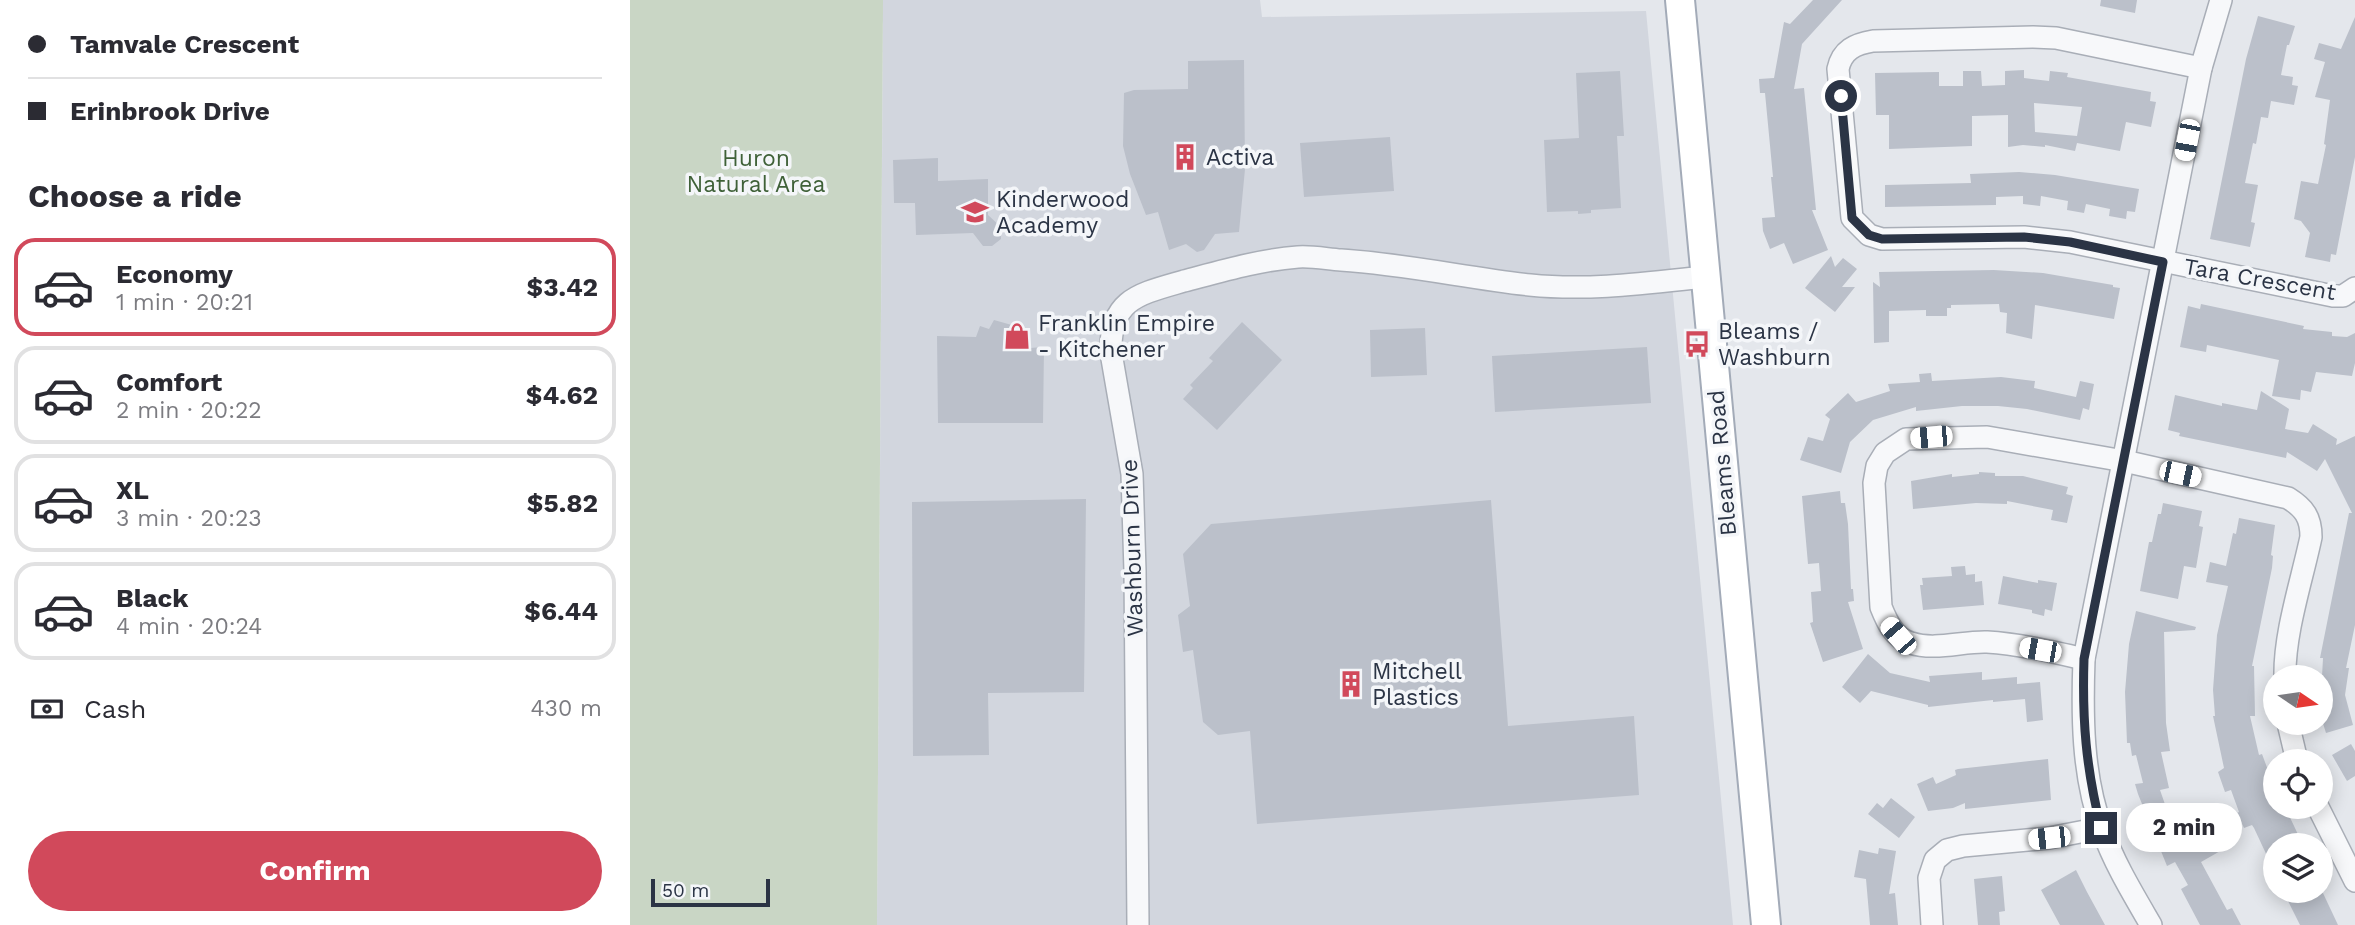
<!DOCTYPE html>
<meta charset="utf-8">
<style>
body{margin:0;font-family:"Work Sans",sans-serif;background:#f2f2f3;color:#2b2b33;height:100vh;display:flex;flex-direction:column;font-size:26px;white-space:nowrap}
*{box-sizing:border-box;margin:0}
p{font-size:23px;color:#7c7c81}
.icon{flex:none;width:38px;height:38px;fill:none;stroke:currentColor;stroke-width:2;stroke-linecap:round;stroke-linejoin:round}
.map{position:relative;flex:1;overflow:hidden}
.sheet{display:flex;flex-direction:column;background:#fff;width:630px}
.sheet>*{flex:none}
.hud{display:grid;align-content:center;height:154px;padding:0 28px;background:#fff}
.needle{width:46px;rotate:103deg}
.tools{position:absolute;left:1633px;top:665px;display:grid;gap:14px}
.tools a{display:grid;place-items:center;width:70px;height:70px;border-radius:50%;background:#fff;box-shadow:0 4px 18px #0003;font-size:35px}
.scale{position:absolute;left:21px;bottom:18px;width:119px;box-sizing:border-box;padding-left:7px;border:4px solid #2b3445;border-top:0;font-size:19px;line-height:24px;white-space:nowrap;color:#2b3445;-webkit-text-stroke:5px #f4f6f9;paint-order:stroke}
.end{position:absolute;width:32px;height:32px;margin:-16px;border:9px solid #2b3445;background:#fff;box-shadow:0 0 0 4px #fff}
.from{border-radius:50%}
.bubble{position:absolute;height:49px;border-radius:24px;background:#fff;box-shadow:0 4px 18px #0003;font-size:23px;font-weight:700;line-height:49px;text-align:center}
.car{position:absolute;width:21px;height:42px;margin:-21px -10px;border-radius:9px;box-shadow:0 0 5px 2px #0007;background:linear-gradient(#fff 24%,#345 0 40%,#fff 0 76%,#345 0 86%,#fff 0)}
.hud b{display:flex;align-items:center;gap:24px;height:66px;font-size:26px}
.hud b+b{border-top:2px solid #e1e1e2}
.hud i{width:18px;height:18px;background:#2b2b33}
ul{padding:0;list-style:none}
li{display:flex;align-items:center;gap:21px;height:98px;margin:0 14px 10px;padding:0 14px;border:4px solid #e1e1e2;border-radius:21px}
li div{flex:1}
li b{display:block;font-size:26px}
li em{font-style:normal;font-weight:700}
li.current{border-color:#d1495b}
li>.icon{width:63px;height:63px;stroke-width:1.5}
h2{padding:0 28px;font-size:32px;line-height:84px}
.pay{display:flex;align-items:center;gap:18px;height:77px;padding:0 28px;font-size:26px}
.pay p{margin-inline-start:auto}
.primary-button{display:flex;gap:14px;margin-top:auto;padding:14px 28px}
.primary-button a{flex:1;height:80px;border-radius:42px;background:#d1495b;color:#fff;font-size:28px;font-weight:700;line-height:80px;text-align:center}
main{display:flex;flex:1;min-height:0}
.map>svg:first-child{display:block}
.built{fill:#d2d6de}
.green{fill:#c9d6c5}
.building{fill:#bbc0ca;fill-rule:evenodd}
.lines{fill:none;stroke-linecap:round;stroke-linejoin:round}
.minor-casing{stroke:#a9aeb7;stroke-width:24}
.major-casing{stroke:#a3abb8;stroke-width:32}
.minor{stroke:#f7f8fa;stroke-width:21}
.major{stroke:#fff;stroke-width:28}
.route{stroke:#2b3445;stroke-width:9}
.labels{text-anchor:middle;stroke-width:7;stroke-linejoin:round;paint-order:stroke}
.poi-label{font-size:23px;fill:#2b3445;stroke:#f4f6f9;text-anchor:start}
.park-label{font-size:23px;fill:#3f6138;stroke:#f4f6f9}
.street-label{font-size:23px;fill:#2b3445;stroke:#f4f6f9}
</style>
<main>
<section class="sheet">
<div class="hud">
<b><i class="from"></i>Tamvale Crescent</b>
<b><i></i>Erinbrook Drive</b>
</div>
<h2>Choose a ride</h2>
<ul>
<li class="current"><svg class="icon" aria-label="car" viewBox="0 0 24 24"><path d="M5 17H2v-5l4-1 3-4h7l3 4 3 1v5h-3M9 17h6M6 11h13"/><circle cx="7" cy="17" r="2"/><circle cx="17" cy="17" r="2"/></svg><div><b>Economy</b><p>1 min · 20:21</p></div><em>$3.42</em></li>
<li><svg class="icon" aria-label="car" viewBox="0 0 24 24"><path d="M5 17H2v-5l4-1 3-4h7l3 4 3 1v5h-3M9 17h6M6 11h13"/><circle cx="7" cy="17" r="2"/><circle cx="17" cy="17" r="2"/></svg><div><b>Comfort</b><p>2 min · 20:22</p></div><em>$4.62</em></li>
<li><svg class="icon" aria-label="car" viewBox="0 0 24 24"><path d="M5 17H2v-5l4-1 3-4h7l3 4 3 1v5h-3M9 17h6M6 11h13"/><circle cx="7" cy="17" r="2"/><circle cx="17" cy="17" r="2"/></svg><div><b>XL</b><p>3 min · 20:23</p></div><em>$5.82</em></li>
<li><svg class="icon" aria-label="car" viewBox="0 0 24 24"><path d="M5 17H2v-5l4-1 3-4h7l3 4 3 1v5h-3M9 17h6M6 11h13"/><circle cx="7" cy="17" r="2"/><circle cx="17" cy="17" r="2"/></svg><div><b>Black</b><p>4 min · 20:24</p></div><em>$6.44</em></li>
</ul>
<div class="pay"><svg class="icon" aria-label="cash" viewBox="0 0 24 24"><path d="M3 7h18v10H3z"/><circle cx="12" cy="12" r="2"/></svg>Cash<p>430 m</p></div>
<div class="primary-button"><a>Confirm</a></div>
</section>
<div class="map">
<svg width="1725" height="925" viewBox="0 0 1725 925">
<rect width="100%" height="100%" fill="#e4e7ec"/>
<polygon class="built" points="241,0 630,0 632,17 1016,11 1103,925 247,925 253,23"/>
<polygon class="green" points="0,0 253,0 247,925 0,925"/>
<g class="building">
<polygon points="1183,0 1212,0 1172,44 1164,89 1174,88 1186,210 1182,210 1198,250 1163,264 1154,243 1140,249 1133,231 1132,218 1145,217 1141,177 1143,177 1135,93 1130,93 1129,79 1144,78 1154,22 1160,24"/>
<polygon points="1471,0 1507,0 1505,13 1470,6"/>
<polygon points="1628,16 1665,26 1659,45 1657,45 1651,75 1663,77 1662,85 1668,86 1664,105 1641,101 1638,118 1631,117 1626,144 1623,143 1615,183 1628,185 1621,222 1625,223 1620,247 1580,239 1616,59"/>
<polygon points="1725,17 1725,157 1706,255 1701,254 1700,262 1675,257 1680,233 1671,221 1664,219 1671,181 1688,184 1696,145 1694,144 1700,100 1685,97 1695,62 1684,59 1689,43 1711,49"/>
<polygon points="614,60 615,169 609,232 585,234 574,250 567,252 556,244 539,250 528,212 516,215 500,174 493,146 494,93 504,90 558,89 558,61"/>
<path d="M1394,70V78L1419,81L1420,71L1438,73L1437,77L1521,92L1520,101L1526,102L1521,127L1496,122L1490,151L1447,143L1445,151L1415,145V147L1393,145L1378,147V115L1342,116V146L1259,149V115H1246L1245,73L1309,72V86H1333V71H1351L1352,86L1375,85V71ZM1404,103L1452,107L1447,136L1405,132Z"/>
<polygon points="990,71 994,136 987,136 991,208 961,210 961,213 948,214 948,211 917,212 914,140 949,138 946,73"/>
<polygon points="760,137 764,191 674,197 670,143"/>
<polygon points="308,158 308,181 358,179 358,215 371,227 371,239 362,246 353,246 343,233 286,235 285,203 264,203 263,160"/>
<polygon points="1389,172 1425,175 1509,189 1505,212 1497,211 1496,219 1479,216 1480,209 1456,204 1454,213 1437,210 1438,201 1411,196 1410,206 1393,204 1393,196 1366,197 1366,205 1255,207 1255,185 1341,183 1340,174"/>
<polygon points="1201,256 1205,267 1213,258 1227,269 1212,287 1225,287 1205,312 1175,288"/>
<polygon points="1364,270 1413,273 1483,285 1483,287 1490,288 1484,319 1405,305 1402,339 1376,333 1377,313 1370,312 1369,304 1321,305 1321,308 1317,308 1317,316 1296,316 1296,310 1259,311 1259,342 1244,343 1243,282 1250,287 1249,272"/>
<polygon points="1571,304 1674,326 1673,329 1702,332 1702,336 1717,337 1725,333 1725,363 1722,376 1686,372 1681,392 1671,390 1670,400 1642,396 1649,360 1577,345 1576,352 1550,347 1558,306 1570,309"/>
<polygon points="364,320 399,330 400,348 414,347 413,423 308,423 307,336 346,337 350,326 359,329"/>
<polygon points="612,322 652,360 587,430 553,399 563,388 560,385 583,361 579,358"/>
<polygon points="795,328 797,375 741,377 740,330"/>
<polygon points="1017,347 1021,403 865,412 862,356"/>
<polygon points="1301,373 1302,381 1371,377 1405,381 1404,388 1446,397 1450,381 1464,384 1459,410 1453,408 1450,420 1397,409 1368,406 1332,406 1286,411 1286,407 1243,420 1220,442 1211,473 1170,460 1178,437 1193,441 1200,419 1195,415 1218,393 1226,402 1260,391 1258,384 1290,382 1289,374"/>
<polygon points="1631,391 1659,409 1655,429 1678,433 1683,424 1707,439 1706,445 1725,436 1725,625 1716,668 1719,668 1715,695 1723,725 1696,733 1690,714 1693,658 1690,658 1719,513 1722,513 1695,459 1687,471 1657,452 1656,458 1549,436 1550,433 1538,430 1545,395 1592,406 1592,403 1627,410"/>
<polygon points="1349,472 1365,473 1365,476 1393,476 1438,487 1436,494 1443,496 1437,523 1421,520 1423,510 1377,501 1377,504 1346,503 1283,509 1281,481 1322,474 1322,477 1349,474"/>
<polygon points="1210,491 1211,503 1215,503 1218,524 1221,589 1223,589 1224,601 1218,602 1233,649 1193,662 1180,623 1183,622 1181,592 1191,591 1189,563 1178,564 1172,496"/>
<polygon points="456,499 454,692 358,693 359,755 283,756 282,502"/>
<polygon points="861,500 878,726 1004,716 1009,795 627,824 620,731 588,735 573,722 563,650 553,652 548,615 560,606 553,554 581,524"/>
<polygon points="1533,503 1572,511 1569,526 1573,527 1566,568 1554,566 1548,599 1510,591 1519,542 1522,542 1528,514 1531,514"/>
<polygon points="1609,518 1645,525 1641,555 1643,556 1642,568 1622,666 1624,666 1625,716 1620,716 1629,755 1632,754 1645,789 1645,807 1655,807 1673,845 1645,845 1645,873 1624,828 1622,825 1614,828 1607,813 1609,812 1601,790 1595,792 1588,772 1594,768 1583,716 1585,716 1583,690 1587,635 1598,586 1576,582 1580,562 1596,566 1603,533 1606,534"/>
<polygon points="1335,566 1336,575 1345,574 1345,582 1352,581 1354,605 1293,610 1290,585 1293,585 1292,578 1322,576 1321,567"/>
<polygon points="1373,576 1408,583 1408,580 1427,583 1422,611 1415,609 1414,616 1402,613 1402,610 1368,604"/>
<polygon points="1506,611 1566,627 1565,630 1534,632 1536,723 1540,751 1531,752 1539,788 1530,790 1544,830 1560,823 1570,842 1586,835 1592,850 1571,862 1597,910 1602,908 1611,925 1570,925 1551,889 1558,885 1545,862 1537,866 1508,794 1505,784 1513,783 1506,755 1502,756 1500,743 1497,743 1495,692 1499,644"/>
<polygon points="1238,654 1260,673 1300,682 1299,676 1352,672 1352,680 1387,677 1387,684 1410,682 1413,720 1397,722 1395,699 1363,702 1363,700 1298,707 1298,705 1241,691 1230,703 1212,687"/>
<polygon points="1721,744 1725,751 1725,776 1717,781 1702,755"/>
<polygon points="1418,759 1421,800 1335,809 1335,803 1323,808 1298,811 1287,784 1303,777 1306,784 1326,775 1325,770 1328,769"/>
<polygon points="1261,798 1285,817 1269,838 1238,814 1247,803 1253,808"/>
<polygon points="1249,848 1266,851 1259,894 1265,893 1268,925 1240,925 1236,879 1224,877 1229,850 1248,854"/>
<polygon points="1446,870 1457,892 1475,925 1430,925 1411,890"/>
<polygon points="1372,876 1375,911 1369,912 1370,925 1348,925 1344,879"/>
<polygon points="1670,891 1692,891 1708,925 1670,925 1656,897"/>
</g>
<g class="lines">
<defs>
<g id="minor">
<path d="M1571,68L1426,38L1403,37L1243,41C1225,44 1212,50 1208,69L1222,218L1239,235L1252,239L1394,237L1440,242L1703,296H1713L1725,288"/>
<path d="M1454,659C1423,652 1390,644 1357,642C1333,641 1305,651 1281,643C1264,638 1257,622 1251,607L1244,483L1247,466L1255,453L1276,439L1357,437L1494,461L1658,498C1674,508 1681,517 1681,537C1672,580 1654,633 1655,677"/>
<polyline points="1658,723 1667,761"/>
<polyline points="1688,807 1725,881"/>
<path d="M508,925L505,571L502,474L481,353C479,299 509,294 554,281C592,271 629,260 668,257C682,256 697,259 711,260C775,264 837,278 900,285C959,291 1017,283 1075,277"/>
<polyline points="1302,925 1299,878 1305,860 1317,850 1333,846 1419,838 1471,828"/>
<path d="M1521,925C1503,894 1484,863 1472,829C1452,776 1452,714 1454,659L1571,68L1591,0"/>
</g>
<polyline id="major" points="1050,0 1136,925"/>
</defs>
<use href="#minor" class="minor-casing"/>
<use href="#major" class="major-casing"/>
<use href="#minor" class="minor"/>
<use href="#major" class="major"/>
</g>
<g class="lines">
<path class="route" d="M1211,96L1222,218L1239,235L1252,239L1394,237L1440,242L1533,262L1454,659C1452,720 1456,768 1471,828"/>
</g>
<defs>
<symbol id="building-bare" viewBox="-9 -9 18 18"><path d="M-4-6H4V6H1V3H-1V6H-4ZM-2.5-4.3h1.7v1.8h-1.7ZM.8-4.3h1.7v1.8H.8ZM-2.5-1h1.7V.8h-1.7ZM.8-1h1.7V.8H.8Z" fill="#d1495b" stroke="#f4f6f9" stroke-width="2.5" paint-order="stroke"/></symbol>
<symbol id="school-bare" viewBox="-9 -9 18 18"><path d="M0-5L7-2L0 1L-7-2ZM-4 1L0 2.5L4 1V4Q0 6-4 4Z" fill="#d1495b" stroke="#f4f6f9" stroke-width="2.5" paint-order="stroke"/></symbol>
<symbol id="shop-bare" viewBox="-9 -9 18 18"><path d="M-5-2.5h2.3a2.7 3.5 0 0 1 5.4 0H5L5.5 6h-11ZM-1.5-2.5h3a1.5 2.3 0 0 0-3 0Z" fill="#d1495b" stroke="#f4f6f9" stroke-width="2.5" paint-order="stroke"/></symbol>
<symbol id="bus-bare" viewBox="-9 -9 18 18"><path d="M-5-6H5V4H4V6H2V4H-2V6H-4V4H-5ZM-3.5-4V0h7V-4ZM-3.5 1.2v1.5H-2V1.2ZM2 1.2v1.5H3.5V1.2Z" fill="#d1495b" stroke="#f4f6f9" stroke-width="2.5" paint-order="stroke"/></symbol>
</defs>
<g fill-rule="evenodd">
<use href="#building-bare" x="536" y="138" width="38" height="38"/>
<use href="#school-bare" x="326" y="193" width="38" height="38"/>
<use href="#shop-bare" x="368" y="317" width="38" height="38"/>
<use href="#bus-bare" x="1048" y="325" width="38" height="38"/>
<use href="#building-bare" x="702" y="665" width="38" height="38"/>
</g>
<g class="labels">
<g class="poi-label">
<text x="576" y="165">Activa</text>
<text x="366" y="207">Kinderwood<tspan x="366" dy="26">Academy</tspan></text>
<text x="408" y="331">Franklin Empire<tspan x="408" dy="26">- Kitchener</tspan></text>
<text x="1088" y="339">Bleams /<tspan x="1088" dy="26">Washburn</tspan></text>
<text x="742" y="679">Mitchell<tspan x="742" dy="26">Plastics</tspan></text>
</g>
<g class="park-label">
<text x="126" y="166">Huron<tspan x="126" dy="26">Natural Area</tspan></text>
</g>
<g class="street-label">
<text transform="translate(1630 279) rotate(10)" y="8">Tara Crescent</text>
<text transform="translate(1092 463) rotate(-95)" y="8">Bleams Road</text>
<text transform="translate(502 548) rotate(-92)" y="8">Washburn Drive</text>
</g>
</g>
</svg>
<div class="tools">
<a><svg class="needle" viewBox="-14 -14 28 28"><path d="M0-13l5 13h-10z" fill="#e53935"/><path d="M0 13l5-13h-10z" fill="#7c7c81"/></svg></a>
<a><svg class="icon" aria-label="locate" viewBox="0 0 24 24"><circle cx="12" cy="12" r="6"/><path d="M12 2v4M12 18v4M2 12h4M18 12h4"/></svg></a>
<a><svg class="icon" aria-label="layers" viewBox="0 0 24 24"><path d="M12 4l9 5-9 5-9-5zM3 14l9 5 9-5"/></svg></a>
</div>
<div class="scale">50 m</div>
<i class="end from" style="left:1211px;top:96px"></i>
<i class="end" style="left:1471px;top:828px"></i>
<div class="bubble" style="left:1496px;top:803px;width:116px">2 min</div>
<i class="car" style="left:1557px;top:140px;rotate:191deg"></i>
<i class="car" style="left:1301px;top:437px;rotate:265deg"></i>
<i class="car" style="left:1550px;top:474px;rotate:102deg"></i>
<i class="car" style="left:1268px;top:636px;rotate:319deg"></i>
<i class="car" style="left:1410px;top:650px;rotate:280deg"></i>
<i class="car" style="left:1419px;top:838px;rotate:264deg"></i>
</div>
</main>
